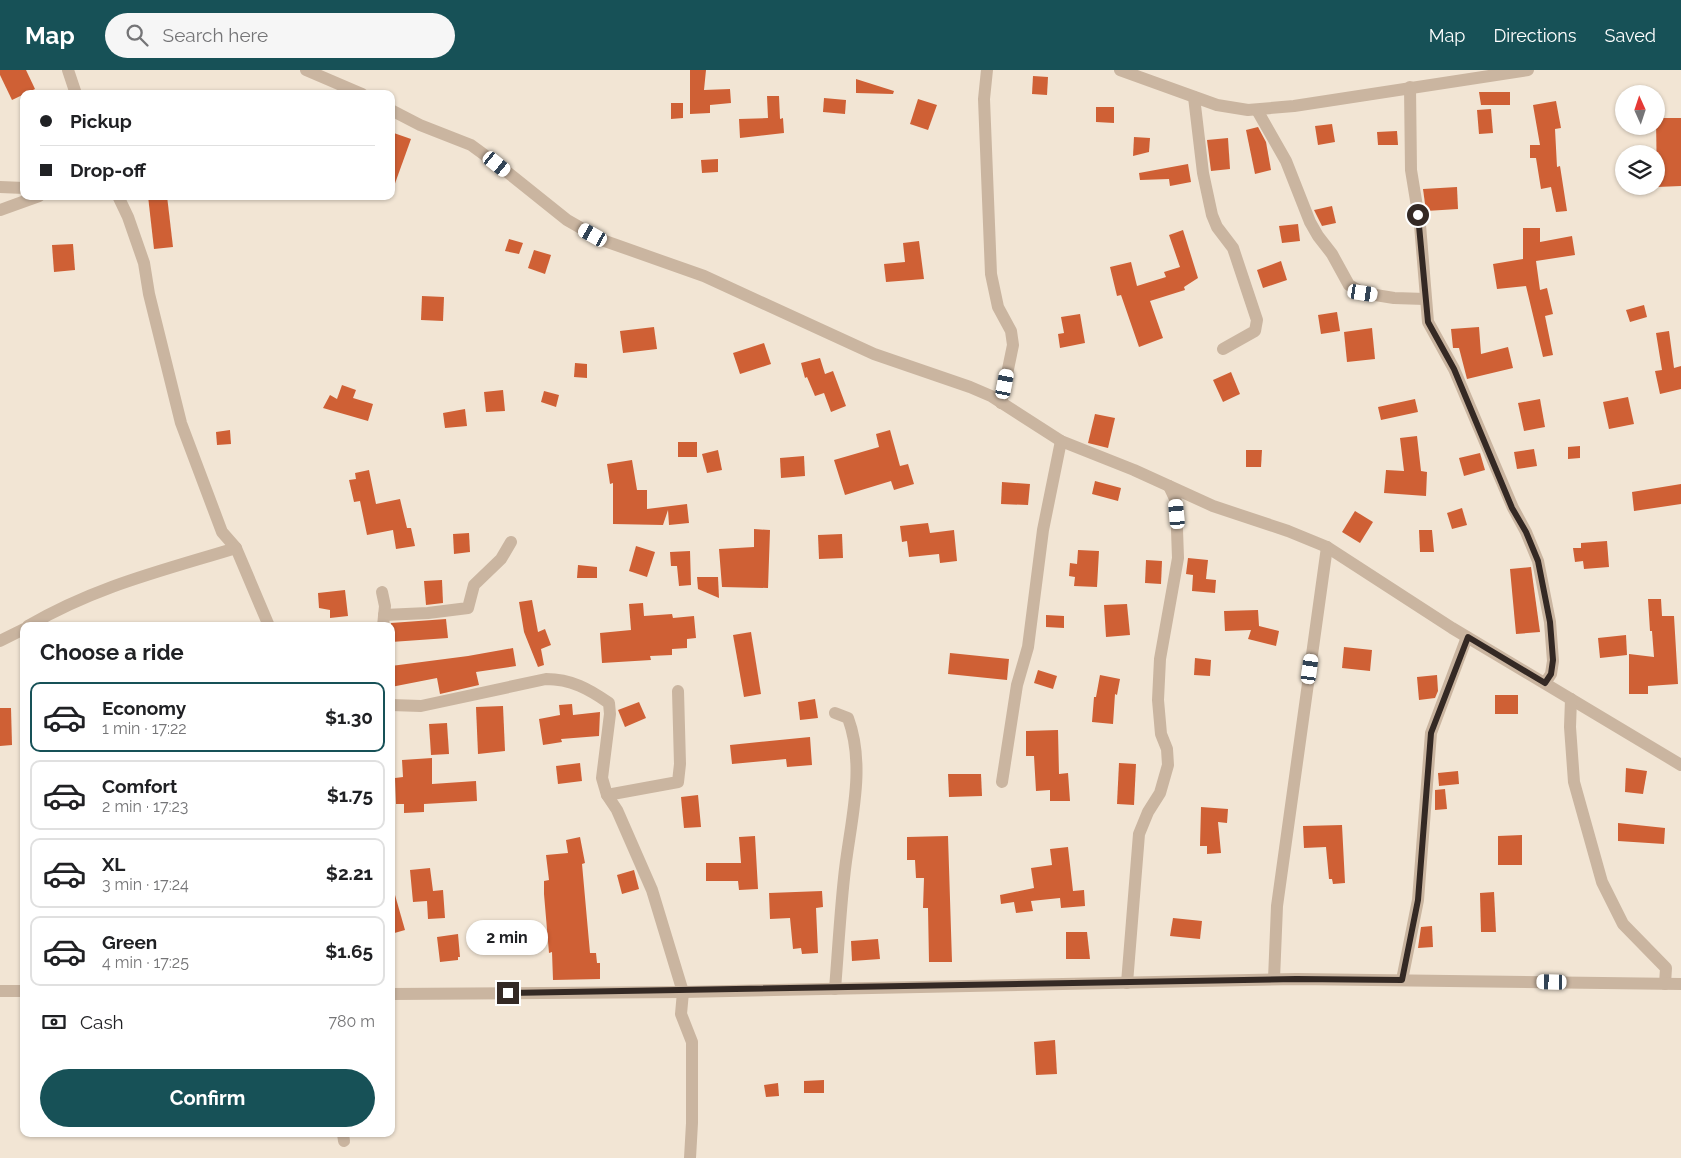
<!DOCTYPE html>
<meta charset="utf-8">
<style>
body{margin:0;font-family:Raleway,sans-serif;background:#f6f6f6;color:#202124;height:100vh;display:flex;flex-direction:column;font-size:19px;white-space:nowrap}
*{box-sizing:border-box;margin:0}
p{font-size:16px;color:#757577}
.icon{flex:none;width:28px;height:28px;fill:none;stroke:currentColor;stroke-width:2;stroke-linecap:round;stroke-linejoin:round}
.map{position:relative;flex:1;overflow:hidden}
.details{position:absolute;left:20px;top:552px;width:375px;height:515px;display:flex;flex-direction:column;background:#fff;border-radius:10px;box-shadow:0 1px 4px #0004}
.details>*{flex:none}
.hud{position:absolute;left:20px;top:20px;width:375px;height:110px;border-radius:10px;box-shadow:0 1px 4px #0004;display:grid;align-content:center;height:110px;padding:0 20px;background:#fff}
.needle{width:32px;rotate:357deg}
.buttons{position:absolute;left:1615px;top:15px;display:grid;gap:10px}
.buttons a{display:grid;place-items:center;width:50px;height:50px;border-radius:50%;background:#fff;box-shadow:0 1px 4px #0004;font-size:25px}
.end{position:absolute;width:22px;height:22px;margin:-11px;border:6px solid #342924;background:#fff;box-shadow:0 0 0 2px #fff}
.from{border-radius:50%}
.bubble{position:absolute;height:35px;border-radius:18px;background:#fff;box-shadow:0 1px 4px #0004;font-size:16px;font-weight:700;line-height:35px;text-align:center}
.car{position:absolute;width:15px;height:30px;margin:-15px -8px;border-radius:6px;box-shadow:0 0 4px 1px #0007;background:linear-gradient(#fff 24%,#345 0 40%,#fff 0 76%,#345 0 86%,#fff 0)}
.hud b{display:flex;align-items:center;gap:18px;height:48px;font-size:19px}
.hud b+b{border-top:1px solid #e0e0e0}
.hud i{width:12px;height:12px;background:#202124}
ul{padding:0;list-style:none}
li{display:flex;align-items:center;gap:15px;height:70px;margin:0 10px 8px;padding:0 10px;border:2px solid #e0e0e0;border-radius:10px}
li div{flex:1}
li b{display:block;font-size:19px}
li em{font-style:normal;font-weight:700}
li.current{border-color:#175157}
li>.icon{width:45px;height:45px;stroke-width:1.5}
h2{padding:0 20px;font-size:22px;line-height:60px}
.pay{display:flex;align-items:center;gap:12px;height:55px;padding:0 20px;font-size:19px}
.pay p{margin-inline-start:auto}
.primary-button{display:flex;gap:10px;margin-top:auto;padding:10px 20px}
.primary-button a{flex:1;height:58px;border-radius:30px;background:#175157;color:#fff;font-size:20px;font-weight:700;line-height:58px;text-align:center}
header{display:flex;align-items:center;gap:30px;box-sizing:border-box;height:70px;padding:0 25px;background:#175157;color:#fff}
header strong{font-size:24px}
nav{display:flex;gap:28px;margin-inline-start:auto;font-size:18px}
.search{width:350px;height:45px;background:#f6f6f6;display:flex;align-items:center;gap:12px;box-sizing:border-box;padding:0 18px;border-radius:28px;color:#757577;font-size:19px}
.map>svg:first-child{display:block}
.building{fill:#cf6035}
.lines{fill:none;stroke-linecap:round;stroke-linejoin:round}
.minor{stroke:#cab5a0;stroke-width:12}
.route{stroke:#342924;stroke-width:6}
</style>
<header>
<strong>Map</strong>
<div class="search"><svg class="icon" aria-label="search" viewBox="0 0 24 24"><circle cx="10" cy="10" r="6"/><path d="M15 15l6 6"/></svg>Search here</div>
<nav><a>Map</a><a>Directions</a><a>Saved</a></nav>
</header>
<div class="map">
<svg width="1681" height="1088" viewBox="0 0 1681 1088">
<rect width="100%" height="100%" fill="#f2e5d4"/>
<g class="building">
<polygon points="0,0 26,0 35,19 12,30 0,5"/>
<polygon points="690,0 706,0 704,20 730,19 731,33 710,35 710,43 690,44"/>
<polygon points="1033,6 1048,7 1047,25 1032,24"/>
<polygon points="856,9 894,21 893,24 856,23"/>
<polygon points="1479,22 1510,22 1510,35 1481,35"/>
<polygon points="767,26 779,26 780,49 783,48 784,63 740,68 739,49 768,48"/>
<polygon points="824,28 846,30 845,44 823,42"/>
<polygon points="918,29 937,35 928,60 910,54"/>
<polygon points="1556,31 1561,58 1555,59 1557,97 1560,96 1567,141 1556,142 1551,117 1541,119 1536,88 1530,88 1530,75 1540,75 1533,35"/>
<polygon points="671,33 683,33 683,48 671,49"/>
<polygon points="1096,37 1114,37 1114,53 1096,52"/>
<polygon points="1491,39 1493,63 1479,64 1477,40"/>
<polygon points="1656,48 1681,48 1681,116 1657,117"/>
<polygon points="1332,54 1335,72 1318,75 1315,56"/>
<polygon points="1258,57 1266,72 1271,100 1255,104 1246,60"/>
<polygon points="1397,61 1398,75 1378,75 1377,62"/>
<polygon points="391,62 411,69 393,119 391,119"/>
<polygon points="1134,67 1150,68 1149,82 1133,86"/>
<polygon points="1228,68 1230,99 1211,101 1207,70"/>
<polygon points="718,89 718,102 702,103 701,90"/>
<polygon points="1188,94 1191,112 1170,116 1169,109 1140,110 1139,103"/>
<polygon points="1457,117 1458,139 1426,141 1423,119"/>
<polygon points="148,126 167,126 173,177 154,179"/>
<polygon points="1332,136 1336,153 1322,156 1314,140"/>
<polygon points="1298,154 1300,171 1282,173 1279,156"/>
<polygon points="1523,158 1540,158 1540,172 1572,166 1575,185 1536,191 1540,220 1547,218 1553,244 1545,246 1553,285 1543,287 1526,216 1497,219 1493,194 1523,189"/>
<polygon points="1183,160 1198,208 1184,217 1185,220 1150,231 1163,268 1139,277 1121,225 1117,226 1110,197 1131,192 1137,216 1166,207 1164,202 1180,197 1169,165"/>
<polygon points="509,169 523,173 519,184 505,181"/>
<polygon points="919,171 924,209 886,212 884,194 905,192 903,173"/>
<polygon points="73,174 75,200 54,202 52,175"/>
<polygon points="534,180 551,185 545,204 528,198"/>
<polygon points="1281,191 1287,210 1263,218 1257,200"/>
<polygon points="422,226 444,227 443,251 421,250"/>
<polygon points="1644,235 1647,247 1630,252 1626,240"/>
<polygon points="1337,242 1340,261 1321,264 1318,245"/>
<polygon points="1080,244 1085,273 1060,278 1058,264 1064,263 1061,247"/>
<polygon points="654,257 657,279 623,283 620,261"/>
<polygon points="1479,257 1481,284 1508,277 1513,298 1467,309 1459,278 1453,278 1451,259"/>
<polygon points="1372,258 1375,289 1347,292 1344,262"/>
<polygon points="1669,261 1674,298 1681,296 1681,319 1660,324 1655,301 1662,300 1656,263"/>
<polygon points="764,273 771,294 740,304 733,283"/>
<polygon points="820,288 825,304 833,301 846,336 831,342 824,323 815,326 807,307 805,308 801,293"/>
<polygon points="575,293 587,294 587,308 574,307"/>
<polygon points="1231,302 1240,324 1223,332 1213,310"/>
<polygon points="342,315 356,320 353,328 373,334 368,351 323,338 330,325 337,329"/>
<polygon points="503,320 505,341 486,342 484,322"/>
<polygon points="544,321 559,325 556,337 541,332"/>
<polygon points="1628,327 1634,354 1609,359 1603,332"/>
<polygon points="1415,329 1418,342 1381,350 1378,337"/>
<polygon points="1540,329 1545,357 1524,361 1518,333"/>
<polygon points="465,339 467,356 445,358 443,343"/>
<polygon points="1095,344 1115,348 1108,378 1088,373"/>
<polygon points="230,360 231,374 217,375 216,362"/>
<polygon points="890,360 900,396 908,394 914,414 894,420 891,411 845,425 834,390 879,377 876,364"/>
<polygon points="1417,366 1421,401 1427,402 1426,426 1384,423 1386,400 1404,401 1400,368"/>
<rect x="678" y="372" width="19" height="15"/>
<polygon points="1580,376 1580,388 1568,389 1568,377"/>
<polygon points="1534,379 1537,396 1517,399 1514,382"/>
<polygon points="718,380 722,400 707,403 702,384"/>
<polygon points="1246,380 1262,380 1261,397 1246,397"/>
<polygon points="1480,383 1485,400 1464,406 1459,388"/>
<polygon points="804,386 805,406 781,408 780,388"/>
<polygon points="632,390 637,420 647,420 647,439 687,434 689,453 669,455 668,440 663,455 613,454 613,413 610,414 607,394"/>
<polygon points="369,400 376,434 400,429 407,458 411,458 415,476 396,479 393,460 367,465 360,431 354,432 349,410 356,409 355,403"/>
<polygon points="1095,411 1121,418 1118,431 1092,424"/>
<polygon points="1002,412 1030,414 1028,435 1001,434"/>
<polygon points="1681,414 1681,434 1634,441 1632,422"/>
<polygon points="1462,438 1467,455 1452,459 1447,443"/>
<polygon points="1355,441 1373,452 1360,473 1342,462"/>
<polygon points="928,453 930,463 954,460 957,491 940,493 939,484 909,487 907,471 902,472 900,456"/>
<polygon points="754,459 770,460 768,518 722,517 719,479 754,477"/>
<polygon points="1419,460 1432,460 1434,482 1420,482"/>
<polygon points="469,463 470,482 454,484 453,464"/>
<polygon points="842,464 843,488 819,489 818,465"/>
<polygon points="1607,471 1609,497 1584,499 1583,491 1575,492 1573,478 1581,478 1581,473"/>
<polygon points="636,476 655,482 647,507 629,501"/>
<polygon points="1078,480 1099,481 1097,517 1074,516 1075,507 1069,506 1070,493 1077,494"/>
<polygon points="690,481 691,515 679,516 677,496 671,496 670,482"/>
<polygon points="1188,488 1208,490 1206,509 1216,510 1215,523 1192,521 1193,505 1186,504"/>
<polygon points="1146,490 1162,491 1161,514 1145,513"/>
<polygon points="578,495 597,497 597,508 577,508"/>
<polygon points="1531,497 1540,562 1516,564 1510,499"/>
<polygon points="697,507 718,507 719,528 698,519"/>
<polygon points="442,510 443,533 426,535 424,511"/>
<polygon points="345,520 348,546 330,548 330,540 319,538 318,523"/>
<polygon points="1648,529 1661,529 1662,546 1674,546 1678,614 1648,616 1648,624 1629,624 1629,584 1654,587 1652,561 1650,561"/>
<polygon points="532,530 538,562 545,559 551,575 541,579 544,595 538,597 524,562 519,532"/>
<polygon points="643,533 644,546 672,544 673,548 694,546 696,568 687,569 687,578 672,579 672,585 650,586 651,590 602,593 600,563 631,560 629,534"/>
<polygon points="1127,534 1130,565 1106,567 1104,535"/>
<polygon points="1258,540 1259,556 1279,561 1276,576 1248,569 1251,560 1225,561 1224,541"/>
<polygon points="1046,545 1064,546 1064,558 1046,557"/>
<polygon points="446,549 448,568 391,572 391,553"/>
<polygon points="751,562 761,624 744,627 733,565"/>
<polygon points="1626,565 1627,585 1600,588 1598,568"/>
<polygon points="1344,577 1372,580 1370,601 1342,598"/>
<polygon points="513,578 516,596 476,602 479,615 440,624 437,608 391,617 391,596 468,586"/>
<polygon points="950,583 1009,589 1007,610 948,604"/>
<polygon points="1195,588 1211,590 1210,606 1194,605"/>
<polygon points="1038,600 1057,606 1053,619 1034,613"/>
<polygon points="1100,605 1120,609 1117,625 1115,624 1113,654 1092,652 1094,627 1096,627"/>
<polygon points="1437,605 1438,621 1435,628 1419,630 1417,607"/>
<rect x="1495" y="625" width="23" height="19"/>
<polygon points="815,629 818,648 800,650 798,632"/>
<polygon points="639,632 646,648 625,657 618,640"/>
<polygon points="572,634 573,645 600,642 599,666 561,669 562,672 543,675 539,649 560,645 559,635"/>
<polygon points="503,636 505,681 478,684 476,637"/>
<polygon points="0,638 11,638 12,675 0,676"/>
<polygon points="447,653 449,684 431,685 429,654"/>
<polygon points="1058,660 1059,704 1068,703 1070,731 1050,731 1050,720 1036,721 1034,686 1026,686 1026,661"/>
<polygon points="810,667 812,695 787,697 786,689 732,694 730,675"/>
<polygon points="432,688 432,714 476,711 477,731 424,734 424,742 404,743 404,734 396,734 395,708 403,707 402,690"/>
<polygon points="580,693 582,711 558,714 556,696"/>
<polygon points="1119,693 1136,694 1134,735 1117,734"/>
<polygon points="1626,698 1647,701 1643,724 1625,722"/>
<polygon points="1458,701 1459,714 1439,716 1438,703"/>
<polygon points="948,704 981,704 982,726 949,727"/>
<polygon points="1445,719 1447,739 1435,740 1435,720"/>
<polygon points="698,725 701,757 684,758 681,727"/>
<polygon points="1201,737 1228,739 1227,753 1218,752 1221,783 1207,784 1207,776 1200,776"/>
<polygon points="1618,753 1665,758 1664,774 1618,771"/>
<polygon points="1342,755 1345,813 1333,814 1332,809 1329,809 1326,777 1304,778 1303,756"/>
<polygon points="1522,765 1522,795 1498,795 1498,766"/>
<polygon points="755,766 758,819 739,820 738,811 706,811 706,793 741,793 739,767"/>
<polygon points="948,766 952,892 929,892 928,838 923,838 924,808 916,808 915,790 907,790 907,767"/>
<polygon points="580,767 585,793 582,794 590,883 596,883 597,893 600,893 600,909 553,910 552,882 549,883 544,824 544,811 549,810 546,785 568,783 566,770"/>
<polygon points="1068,777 1073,821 1084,820 1085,836 1061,838 1060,828 1031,831 1033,841 1016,843 1014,832 1001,834 1000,825 1034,818 1031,798 1052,795 1050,779"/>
<polygon points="430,798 433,821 443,820 445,848 428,849 427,831 413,832 410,800"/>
<polygon points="634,800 639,819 622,824 617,805"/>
<polygon points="822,821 823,837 816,838 818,883 802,884 801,878 793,879 790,848 770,849 769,823"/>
<polygon points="1494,822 1496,862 1481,862 1480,823"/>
<polygon points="391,825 395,825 405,860 391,864"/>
<polygon points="1173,848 1202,851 1200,869 1170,866"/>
<polygon points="1432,856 1433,877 1418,878 1421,857"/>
<polygon points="1066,862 1087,862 1090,889 1066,889"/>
<polygon points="458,864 460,887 458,887 458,890 440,892 437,867"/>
<polygon points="878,869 880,889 852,891 851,871"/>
<polygon points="1055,970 1057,1004 1036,1005 1034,972"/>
<polygon points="824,1010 824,1023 804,1023 804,1011"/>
<polygon points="778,1013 779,1026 766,1027 764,1015"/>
</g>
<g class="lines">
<g class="minor">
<polyline points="68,0 76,24"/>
<polyline points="306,0 362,24"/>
<polyline points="987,0 984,29 991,204 998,237 1011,261 1013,275 1001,333"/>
<polyline points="1120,0 1217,35 1248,40 1294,36 1528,0"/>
<polyline points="1410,17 1411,100 1420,155 1428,252 1454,299 1513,438 1526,462 1538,491 1550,552 1553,591 1551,604 1545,613"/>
<polyline points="1194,27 1203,103 1212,145 1217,157 1233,178 1257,250 1255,261 1223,279"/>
<polyline points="391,40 420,55 471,75 497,94 567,150 602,170 704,206 874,284 970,317 991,326 1061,371 1134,400 1213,436 1288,461 1327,477 1452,558 1681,695"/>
<polyline points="1257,40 1286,91 1310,152 1318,166 1332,184 1349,215 1363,223 1394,228 1425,229"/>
<polyline points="0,117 24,118"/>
<polyline points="118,126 128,147 144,193 149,224 181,353 222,462 236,478 269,556"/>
<polyline points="0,140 39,126"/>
<polyline points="382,522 385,536 383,556"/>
<polyline points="384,545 428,543 468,538 474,515 501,489 511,472"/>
<path d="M28,556C97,516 161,501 236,478"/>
<polyline points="0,571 24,559"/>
<polyline points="1571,629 1570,657 1574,712 1602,812 1623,854 1666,898 1665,914"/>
<path d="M391,635L421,636L546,609C571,609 589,619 609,633L610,644L602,708L607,725L617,740L652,820L683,922L681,944L692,972V1053L690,1088"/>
<polyline points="1002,712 1017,615 1028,577 1043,460 1061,371"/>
<polyline points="607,725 678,712 680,694 678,621"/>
<polyline points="1274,909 1277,836 1327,477"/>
<polyline points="1402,910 1418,830 1431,663 1467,567"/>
<polyline points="1127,913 1139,764 1148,742 1160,723 1168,695 1167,679 1161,664 1158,630 1160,589 1178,488 1176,431 1169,416"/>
<path d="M835,919C838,882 840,845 844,808C849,756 867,699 848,648L835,643"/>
<polyline points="0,921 24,921"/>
<polyline points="391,924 683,922 1296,909 1681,914"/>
<polyline points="343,1064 344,1071"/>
</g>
</g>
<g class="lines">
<polyline class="route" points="508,923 1296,909 1402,910 1418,830 1431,663 1468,567 1545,613 1551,604 1553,590 1550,552 1538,491 1526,462 1512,438 1454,299 1428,252 1418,145"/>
</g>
</svg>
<div class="buttons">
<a><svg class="needle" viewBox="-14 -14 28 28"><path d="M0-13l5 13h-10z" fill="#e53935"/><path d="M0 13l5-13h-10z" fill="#757577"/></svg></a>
<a><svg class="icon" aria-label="layers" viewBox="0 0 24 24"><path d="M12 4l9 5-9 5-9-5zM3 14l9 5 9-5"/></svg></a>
</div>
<i class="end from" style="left:1418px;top:145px"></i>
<i class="end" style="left:508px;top:923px"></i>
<div class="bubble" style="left:466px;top:850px;width:82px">2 min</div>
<i class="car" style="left:497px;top:94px;rotate:129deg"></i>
<i class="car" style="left:593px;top:165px;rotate:299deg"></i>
<i class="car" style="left:1363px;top:223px;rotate:99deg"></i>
<i class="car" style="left:1005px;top:314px;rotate:11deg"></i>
<i class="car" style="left:1177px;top:444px;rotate:355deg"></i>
<i class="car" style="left:1310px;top:599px;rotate:8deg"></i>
<i class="car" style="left:1552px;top:912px;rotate:271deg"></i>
<div class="hud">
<b><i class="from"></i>Pickup</b>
<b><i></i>Drop-off</b>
</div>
<section class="details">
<h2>Choose a ride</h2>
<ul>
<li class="current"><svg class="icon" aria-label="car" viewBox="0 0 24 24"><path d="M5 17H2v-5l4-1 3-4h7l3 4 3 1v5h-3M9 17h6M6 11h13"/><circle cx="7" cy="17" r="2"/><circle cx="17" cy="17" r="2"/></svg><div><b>Economy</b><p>1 min · 17:22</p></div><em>$1.30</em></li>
<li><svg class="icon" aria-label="car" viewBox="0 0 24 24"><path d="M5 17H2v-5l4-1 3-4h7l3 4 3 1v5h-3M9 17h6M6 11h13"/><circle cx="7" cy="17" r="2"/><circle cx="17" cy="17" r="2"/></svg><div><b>Comfort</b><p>2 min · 17:23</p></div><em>$1.75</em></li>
<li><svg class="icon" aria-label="car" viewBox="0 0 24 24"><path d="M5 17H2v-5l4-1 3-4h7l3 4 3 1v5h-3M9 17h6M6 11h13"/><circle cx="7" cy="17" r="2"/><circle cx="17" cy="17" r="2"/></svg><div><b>XL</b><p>3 min · 17:24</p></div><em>$2.21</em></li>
<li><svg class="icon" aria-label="car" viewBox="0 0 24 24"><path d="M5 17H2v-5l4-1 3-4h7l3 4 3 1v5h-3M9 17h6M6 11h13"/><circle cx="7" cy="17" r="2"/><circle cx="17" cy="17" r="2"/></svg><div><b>Green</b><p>4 min · 17:25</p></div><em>$1.65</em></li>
</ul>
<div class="pay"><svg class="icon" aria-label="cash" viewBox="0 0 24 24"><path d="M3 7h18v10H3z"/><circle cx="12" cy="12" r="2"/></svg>Cash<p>780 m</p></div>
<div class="primary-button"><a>Confirm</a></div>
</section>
</div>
